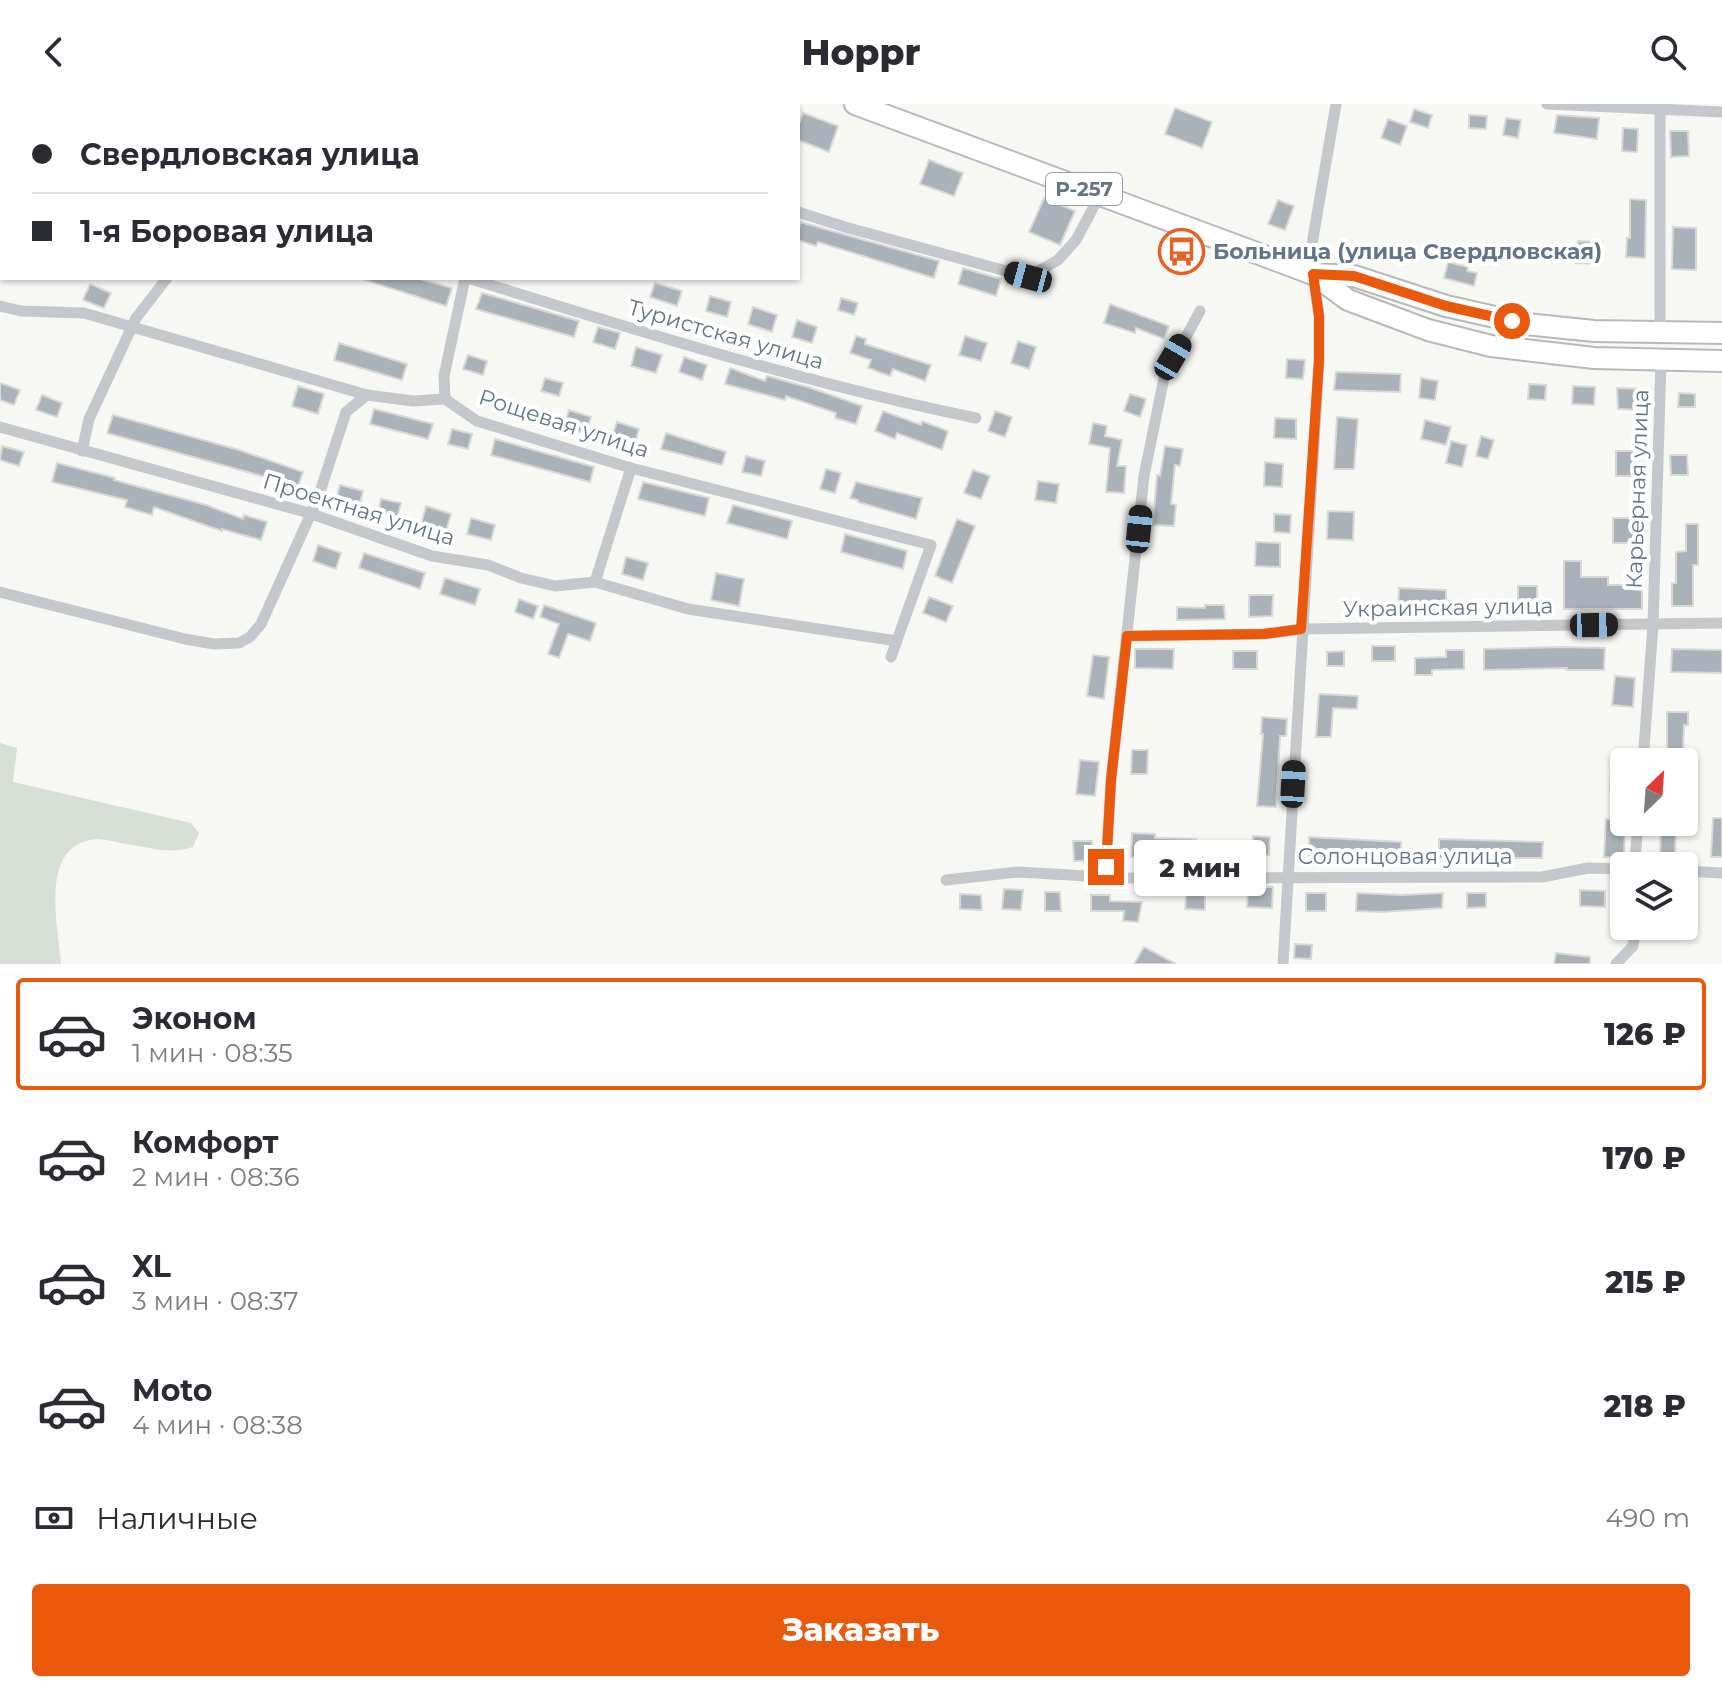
<!DOCTYPE html>
<html lang="ru">
<meta charset="utf-8">
<style>
body{margin:0;font-family:Montserrat,sans-serif;background:#f7f7f7;color:#2b2b33;height:100vh;display:flex;flex-direction:column;font-size:30px;white-space:nowrap}
*{box-sizing:border-box;margin:0}
p{font-size:26px;color:#7c7c81}
.icon{flex:none;width:44px;height:44px;fill:none;stroke:currentColor;stroke-width:2;stroke-linecap:round;stroke-linejoin:round}
.map{position:relative;height:860px;overflow:hidden}
.sheet{display:flex;flex-direction:column;background:#fff;flex:1}
.sheet>*{flex:none}
.guide{position:absolute;left:0px;top:0px;width:800px;height:176px;box-shadow:0 2px 6px #0004;display:grid;align-content:center;height:176px;padding:0 32px;background:#fff}
.needle{width:52px;rotate:25deg}
.fabs{position:absolute;left:1610px;top:644px;display:grid;gap:16px}
.fabs a{display:grid;place-items:center;width:88px;height:88px;border-radius:8px;background:#fff;box-shadow:0 2px 6px #0004;font-size:40px}
.end{position:absolute;width:36px;height:36px;margin:-18px;border:10px solid #ea580c;background:#fff;box-shadow:0 0 0 4px #fff}
.from{border-radius:50%}
.bubble{position:absolute;height:56px;border-radius:8px;background:#fff;box-shadow:0 2px 6px #0004;font-size:26px;font-weight:800;line-height:56px;text-align:center}
.car{position:absolute;width:24px;height:48px;margin:-24px -12px;border-radius:10px;box-shadow:0 0 6px 2px #0007;background:linear-gradient(#222 24%,#8ab4d8 0 40%,#222 0 76%,#8ab4d8 0 86%,#222 0)}
.guide b{display:flex;align-items:center;gap:28px;height:76px;font-size:30px}
.guide b+b{border-top:2px solid #e1e1e2}
.guide i{width:20px;height:20px;background:#2b2b33}
ul{padding:14px 0 0;list-style:none}
li{display:flex;align-items:center;gap:24px;height:112px;margin:0 16px 12px;padding:0 16px;border:4px solid transparent;border-radius:8px}
li div{flex:1}
li b{display:block;font-size:30px}
li em{font-style:normal;font-weight:800}
li.current{border-color:#ea580c}
li>.icon{width:72px;height:72px;stroke-width:1.5}
.pay{display:flex;align-items:center;gap:20px;height:88px;padding:0 32px;font-size:30px}
.pay p{margin-inline-start:auto}
.primary-button{display:flex;gap:16px;margin-top:auto;padding:16px 32px}
.primary-button a{flex:1;height:92px;border-radius:8px;background:#ea580c;color:#fff;font-size:32px;font-weight:800;line-height:92px;text-align:center}
header{display:flex;justify-content:space-between;align-items:center;height:104px;padding:0 32px;background:#fff;font-size:36px;font-weight:800}
.map>svg:first-child{display:block}
.green{fill:#d7ded5}
.building{fill:#aab1b8;stroke:#d8d8d6;stroke-width:2}
.lines{fill:none;stroke-linecap:round;stroke-linejoin:round}
.highway-casing{stroke:#b5b8bc;stroke-width:24}
.street{stroke:#c4c7cb;stroke-width:11}
.highway{stroke:#fff;stroke-width:20}
.route{stroke:#ea580c;stroke-width:10}
.labels{text-anchor:middle;stroke-width:8;stroke-linejoin:round;paint-order:stroke}
.shield{fill:#fff;stroke:#939eaa;stroke-width:2}
.shield-label{font-size:20px;font-weight:bold;fill:#657485}
.poi-label{font-size:22px;font-weight:bold;fill:#657485;stroke:#fff;text-anchor:start}
.street-label{font-size:22px;fill:#657485;stroke:#fff}
</style>
<header><svg class="icon" aria-label="back" viewBox="0 0 24 24"><path d="M15 5l-7 7 7 7"/></svg>Hoppr<svg class="icon" aria-label="search" viewBox="0 0 24 24"><circle cx="10" cy="10" r="6"/><path d="M15 15l6 6"/></svg></header>
<div class="map">
<svg width="1722" height="860" viewBox="0 0 1722 860">
<rect width="100%" height="100%" fill="#f7f7f4"/>
<path class="green" d="M0,639L17,644L13,678L191,719L199,729L193,743C171,750 156,745 133,741C122,740 108,735 97,735C38,739 58,821 61,860H0Z"/>
<g class="building">
<polygon points="1175,4 1212,18 1202,44 1165,30"/>
<polygon points="1414,5 1432,11 1428,24 1410,18"/>
<polygon points="803,9 838,22 829,48 798,36 798,23"/>
<polygon points="1469,11 1487,12 1486,25 1469,24"/>
<polygon points="1557,11 1599,14 1597,35 1554,29"/>
<polygon points="1506,14 1521,16 1518,34 1503,31"/>
<polygon points="1388,15 1407,22 1400,41 1381,34"/>
<polygon points="1623,24 1638,25 1637,48 1622,47"/>
<polygon points="1670,27 1688,27 1689,52 1671,53"/>
<polygon points="929,56 963,69 954,92 920,80"/>
<polygon points="1044,94 1075,107 1060,141 1029,128"/>
<polygon points="1630,95 1646,96 1645,154 1626,153 1627,134 1630,134"/>
<polygon points="1278,96 1294,102 1285,126 1268,120"/>
<polygon points="800,118 939,157 934,174 818,138 816,142 798,136"/>
<polygon points="1673,123 1696,124 1696,166 1672,165"/>
<polygon points="1578,137 1602,138 1600,160 1576,159"/>
<polygon points="1448,158 1468,163 1467,167 1477,169 1474,182 1444,174"/>
<polygon points="963,164 1001,175 996,192 958,180"/>
<polygon points="366,174 416,174 452,184 446,202 365,176"/>
<polygon points="655,179 682,187 677,202 650,193"/>
<polygon points="90,180 111,189 104,204 83,196"/>
<polygon points="482,189 579,217 574,233 476,205"/>
<polygon points="710,192 731,198 727,213 706,207"/>
<polygon points="841,194 858,199 854,211 838,206"/>
<polygon points="1110,200 1169,222 1164,235 1136,224 1135,229 1104,219"/>
<polygon points="753,203 777,211 772,228 748,220"/>
<polygon points="797,216 817,223 812,239 792,233"/>
<polygon points="598,223 620,229 615,245 593,238"/>
<polygon points="856,232 866,235 865,240 931,261 925,277 893,265 890,272 868,264 871,256 850,249"/>
<polygon points="965,232 987,239 981,257 959,251"/>
<polygon points="1018,237 1036,243 1029,265 1011,259"/>
<polygon points="339,239 407,260 402,276 334,256"/>
<polygon points="636,243 662,251 656,269 631,262"/>
<polygon points="468,251 487,257 483,271 463,265"/>
<polygon points="684,253 707,261 702,276 679,268"/>
<polygon points="1287,255 1305,256 1303,275 1286,274"/>
<polygon points="730,264 765,277 767,272 811,284 862,302 856,320 835,314 836,309 786,292 785,296 725,280"/>
<polygon points="1336,268 1401,270 1400,288 1334,286"/>
<polygon points="545,274 563,279 559,292 541,287"/>
<polygon points="1421,274 1438,277 1435,296 1419,294"/>
<polygon points="0,279 20,286 14,301 0,296"/>
<polygon points="1529,280 1546,281 1545,296 1528,295"/>
<polygon points="298,282 324,290 318,310 292,302"/>
<polygon points="1573,282 1595,283 1594,301 1572,300"/>
<polygon points="1617,284 1643,285 1644,306 1618,305"/>
<polygon points="1679,289 1695,290 1695,303 1678,303"/>
<polygon points="1130,290 1146,295 1140,313 1124,307"/>
<polygon points="42,291 62,299 57,313 36,306"/>
<polygon points="374,305 433,320 428,335 370,320"/>
<polygon points="569,306 591,313 586,330 564,323"/>
<polygon points="883,307 921,321 922,317 948,327 942,346 897,329 895,335 875,327"/>
<polygon points="995,307 1012,313 1005,333 988,327"/>
<polygon points="113,311 239,346 303,368 298,382 107,329"/>
<polygon points="1337,313 1358,315 1354,365 1334,365"/>
<polygon points="1275,314 1296,315 1296,335 1274,334"/>
<polygon points="1425,316 1451,323 1446,341 1421,335"/>
<polygon points="617,318 639,325 634,343 611,336"/>
<polygon points="1093,319 1107,322 1105,332 1122,336 1117,362 1126,362 1124,389 1106,388 1110,344 1089,340"/>
<polygon points="452,325 472,330 468,345 448,340"/>
<polygon points="666,329 726,348 722,361 661,345"/>
<polygon points="1481,332 1494,336 1488,355 1476,352"/>
<polygon points="495,335 594,363 590,378 491,351"/>
<polygon points="1451,337 1467,341 1462,363 1446,359"/>
<polygon points="2,342 24,348 19,362 0,356"/>
<polygon points="1165,342 1183,345 1180,362 1175,361 1171,400 1176,401 1174,422 1153,421 1157,371 1160,372"/>
<rect x="1616" y="347" width="20" height="25"/>
<polygon points="1670,351 1687,351 1688,371 1671,371"/>
<polygon points="746,352 765,357 761,372 742,368"/>
<polygon points="1265,358 1283,360 1282,383 1264,382"/>
<polygon points="57,359 115,374 114,376 206,401 243,415 244,411 267,418 261,436 222,425 222,427 154,403 152,411 125,403 127,396 52,378"/>
<polygon points="826,365 841,369 835,389 820,385"/>
<polygon points="973,366 990,372 981,395 964,389"/>
<polygon points="1038,377 1059,380 1056,399 1035,396"/>
<polygon points="643,378 709,394 705,412 638,395"/>
<polygon points="856,378 922,394 916,415 858,398 858,396 850,394"/>
<polygon points="340,381 363,387 359,403 336,396"/>
<polygon points="381,395 401,399 397,414 378,409"/>
<polygon points="733,401 792,417 787,435 727,419"/>
<polygon points="426,402 451,410 446,427 421,420"/>
<polygon points="1328,407 1354,408 1353,436 1327,435"/>
<polygon points="1274,410 1291,411 1290,429 1274,428"/>
<polygon points="471,414 495,421 491,436 467,430"/>
<polygon points="1613,414 1636,414 1637,439 1613,439"/>
<polygon points="957,415 975,422 952,479 935,472"/>
<polygon points="1686,420 1698,420 1698,461 1693,461 1693,502 1672,502 1672,479 1676,479 1676,448 1686,447"/>
<polygon points="845,430 907,447 903,465 841,448"/>
<polygon points="1256,438 1280,439 1280,463 1255,462"/>
<polygon points="318,441 341,449 336,465 313,457"/>
<polygon points="364,449 425,469 420,485 359,464"/>
<polygon points="626,453 648,459 643,476 622,470"/>
<polygon points="1564,457 1581,457 1581,473 1608,473 1608,481 1642,481 1642,505 1564,505"/>
<polygon points="716,469 744,475 739,502 711,496"/>
<polygon points="445,474 480,485 475,501 440,490"/>
<polygon points="1518,482 1537,482 1537,505 1518,504"/>
<polygon points="1399,484 1446,486 1446,508 1398,509"/>
<polygon points="1249,491 1273,491 1272,512 1249,513"/>
<polygon points="929,493 953,502 946,518 923,509"/>
<polygon points="519,495 538,502 533,515 515,508"/>
<polygon points="544,501 596,519 590,537 568,530 559,554 548,550 559,520 540,513"/>
<polygon points="1205,501 1224,501 1225,515 1177,516 1177,503 1205,504"/>
<rect x="1372" y="542" width="23" height="15"/>
<polygon points="1563,543 1605,544 1604,566 1567,566 1567,564 1484,566 1484,545"/>
<polygon points="1135,545 1174,545 1173,565 1135,564"/>
<polygon points="1672,545 1722,546 1722,569 1671,568"/>
<polygon points="1446,546 1464,546 1464,565 1432,566 1432,571 1415,571 1415,554 1446,553"/>
<rect x="1233" y="547" width="24" height="18"/>
<polygon points="1344,547 1344,562 1327,562 1327,548"/>
<polygon points="1093,551 1109,553 1104,595 1087,592"/>
<polygon points="1615,572 1635,574 1633,603 1612,601"/>
<polygon points="1319,590 1358,592 1357,605 1333,604 1331,633 1316,633"/>
<polygon points="1667,608 1688,608 1688,621 1684,621 1683,651 1667,650"/>
<polygon points="1262,613 1287,615 1286,632 1280,632 1276,703 1257,702 1263,630 1261,630"/>
<polygon points="1132,646 1148,646 1147,670 1131,670"/>
<polygon points="1080,656 1099,658 1095,692 1076,690"/>
<polygon points="1611,665 1624,666 1624,687 1610,687"/>
<polygon points="1713,714 1722,714 1722,753 1711,753"/>
<polygon points="1606,715 1625,718 1624,754 1604,753"/>
<polygon points="1661,718 1676,718 1675,752 1660,752"/>
<polygon points="1132,729 1155,730 1155,734 1196,735 1196,755 1131,753"/>
<polygon points="1253,732 1270,733 1269,751 1252,750"/>
<polygon points="1309,733 1401,738 1401,759 1386,759 1386,755 1309,751"/>
<polygon points="1439,735 1543,738 1542,754 1439,754"/>
<polygon points="1073,737 1092,737 1093,757 1074,757"/>
<polygon points="1248,783 1273,783 1272,804 1247,803"/>
<polygon points="1004,785 1023,786 1021,806 1002,805"/>
<polygon points="1580,786 1605,787 1605,803 1580,802"/>
<polygon points="1045,788 1060,788 1061,807 1045,807"/>
<polygon points="1186,789 1205,790 1205,806 1185,805"/>
<rect x="1306" y="789" width="20" height="18"/>
<polygon points="1357,789 1401,791 1443,789 1442,804 1382,808 1356,807"/>
<polygon points="1467,789 1486,789 1486,803 1467,804"/>
<polygon points="960,790 981,791 982,806 960,805"/>
<polygon points="1091,791 1110,791 1110,797 1142,798 1138,818 1123,817 1124,807 1091,807"/>
<polygon points="1295,840 1312,841 1311,855 1294,854"/>
<polygon points="1144,843 1176,860 1134,860"/>
<polygon points="1556,849 1590,853 1590,860 1554,860"/>
</g>
<g class="lines">
<defs>
<g id="highway">
<polyline points="855,0 1313,170 1348,196 1428,226 1491,242 1594,254 1722,257"/>
<polyline points="1313,170 1354,172 1446,202 1526,220 1594,227 1722,229"/>
</g>
</defs>
<use href="#highway" class="highway-casing"/>
<g class="street">
<polyline points="215,0 220,2"/>
<polyline points="314,0 315,2"/>
<polyline points="500,0 505,2"/>
<polyline points="1547,0 1722,8"/>
<polyline points="798,108 845,123 1028,173 1058,156 1076,136 1100,91"/>
<path d="M468,174C636,226 804,279 976,314"/>
<polyline points="0,202 21,207 84,209 367,291 413,297 445,295 477,317 631,364 931,441 891,553"/>
<polyline points="1660,229 1660,0"/>
<polyline points="445,295 444,272 465,174"/>
<polyline points="0,323 309,409 432,452 488,461 521,474 555,482 595,478 688,505 897,537"/>
<polyline points="82,347 89,315 136,214 167,174"/>
<polyline points="595,478 631,364"/>
<polyline points="0,488 185,535 214,540 239,539 250,533 261,520 318,394 346,308 367,291"/>
<polyline points="1127,532 1264,530 1301,525 1722,519"/>
<polyline points="1643,658 1653,521 1661,257"/>
<polyline points="1638,718 1635,757 1639,762"/>
<polyline points="1684,767 1722,769"/>
<polyline points="1121,774 1106,763 1111,676 1144,372 1164,274 1200,207"/>
<polyline points="946,776 1018,768 1121,774 1542,773 1588,764 1624,765"/>
<polyline points="1283,860 1319,256 1319,212 1313,170 1312,140 1336,0"/>
<polyline points="1616,860 1633,842 1635,822"/>
</g>
<use href="#highway" class="highway"/>
</g>
<g class="lines">
<polyline class="route" points="1106,763 1111,676 1127,532 1264,530 1301,525 1319,256 1319,212 1313,170 1354,172 1446,202 1512,217"/>
</g>
<defs>
<symbol id="bus-ring" viewBox="-11 -11 22 22"><circle r="9.5" fill="#fff" stroke="#e76124" stroke-width="1.5"/><path d="M-5-6H5V4H4V6H2V4H-2V6H-4V4H-5ZM-3.5-4V0h7V-4ZM-3.5 1.2v1.5H-2V1.2ZM2 1.2v1.5H3.5V1.2Z" fill="#e76124"/></symbol>
</defs>
<g fill-rule="evenodd">
<use href="#bus-ring" x="1156" y="122" width="51" height="51"/>
</g>
<g class="labels">
<rect class="shield" x="1046" y="69" width="76" height="32" rx="6"/>
<g class="shield-label">
<text x="1084" y="92">Р-257</text>
</g>
<g class="poi-label">
<text x="1213" y="155">Больница (улица Свердловская)</text>
</g>
<g class="street-label">
<text transform="translate(726 230) rotate(16)" y="8">Туристская улица</text>
<text transform="translate(564 319) rotate(18)" y="8">Рощевая улица</text>
<text transform="translate(1637 385) rotate(-88)" y="8">Карьерная улица</text>
<text transform="translate(359 405) rotate(17)" y="8">Проектная улица</text>
<text transform="translate(1448 503) rotate(-1)" y="8">Украинская улица</text>
<text x="1405" y="760">Солонцовая улица</text>
</g>
</g>
</svg>
<div class="fabs">
<a><svg class="needle" viewBox="-14 -14 28 28"><path d="M0-13l5 13h-10z" fill="#e53935"/><path d="M0 13l5-13h-10z" fill="#7c7c81"/></svg></a>
<a><svg class="icon" aria-label="layers" viewBox="0 0 24 24"><path d="M12 4l9 5-9 5-9-5zM3 14l9 5 9-5"/></svg></a>
</div>
<i class="end from" style="left:1512px;top:217px"></i>
<i class="end" style="left:1106px;top:763px"></i>
<div class="bubble" style="left:1134px;top:736px;width:132px">2 мин</div>
<i class="car" style="left:1028px;top:173px;rotate:285deg"></i>
<i class="car" style="left:1173px;top:253px;rotate:30deg"></i>
<i class="car" style="left:1139px;top:425px;rotate:6deg"></i>
<i class="car" style="left:1594px;top:521px;rotate:89deg"></i>
<i class="car" style="left:1293px;top:680px;rotate:3deg"></i>
<div class="guide">
<b><i class="from"></i>Свердловская улица</b>
<b><i></i>1-я Боровая улица</b>
</div>
</div>
<section class="sheet">
<ul>
<li class="current"><svg class="icon" aria-label="car" viewBox="0 0 24 24"><path d="M5 17H2v-5l4-1 3-4h7l3 4 3 1v5h-3M9 17h6M6 11h13"/><circle cx="7" cy="17" r="2"/><circle cx="17" cy="17" r="2"/></svg><div><b>Эконом</b><p>1 мин · 08:35</p></div><em>126 ₽</em></li>
<li><svg class="icon" aria-label="car" viewBox="0 0 24 24"><path d="M5 17H2v-5l4-1 3-4h7l3 4 3 1v5h-3M9 17h6M6 11h13"/><circle cx="7" cy="17" r="2"/><circle cx="17" cy="17" r="2"/></svg><div><b>Комфорт</b><p>2 мин · 08:36</p></div><em>170 ₽</em></li>
<li><svg class="icon" aria-label="car" viewBox="0 0 24 24"><path d="M5 17H2v-5l4-1 3-4h7l3 4 3 1v5h-3M9 17h6M6 11h13"/><circle cx="7" cy="17" r="2"/><circle cx="17" cy="17" r="2"/></svg><div><b>XL</b><p>3 мин · 08:37</p></div><em>215 ₽</em></li>
<li><svg class="icon" aria-label="car" viewBox="0 0 24 24"><path d="M5 17H2v-5l4-1 3-4h7l3 4 3 1v5h-3M9 17h6M6 11h13"/><circle cx="7" cy="17" r="2"/><circle cx="17" cy="17" r="2"/></svg><div><b>Moto</b><p>4 мин · 08:38</p></div><em>218 ₽</em></li>
</ul>
<div class="pay"><svg class="icon" aria-label="cash" viewBox="0 0 24 24"><path d="M3 7h18v10H3z"/><circle cx="12" cy="12" r="2"/></svg>Наличные<p>490 m</p></div>
<div class="primary-button"><a>Заказать</a></div>
</section>
